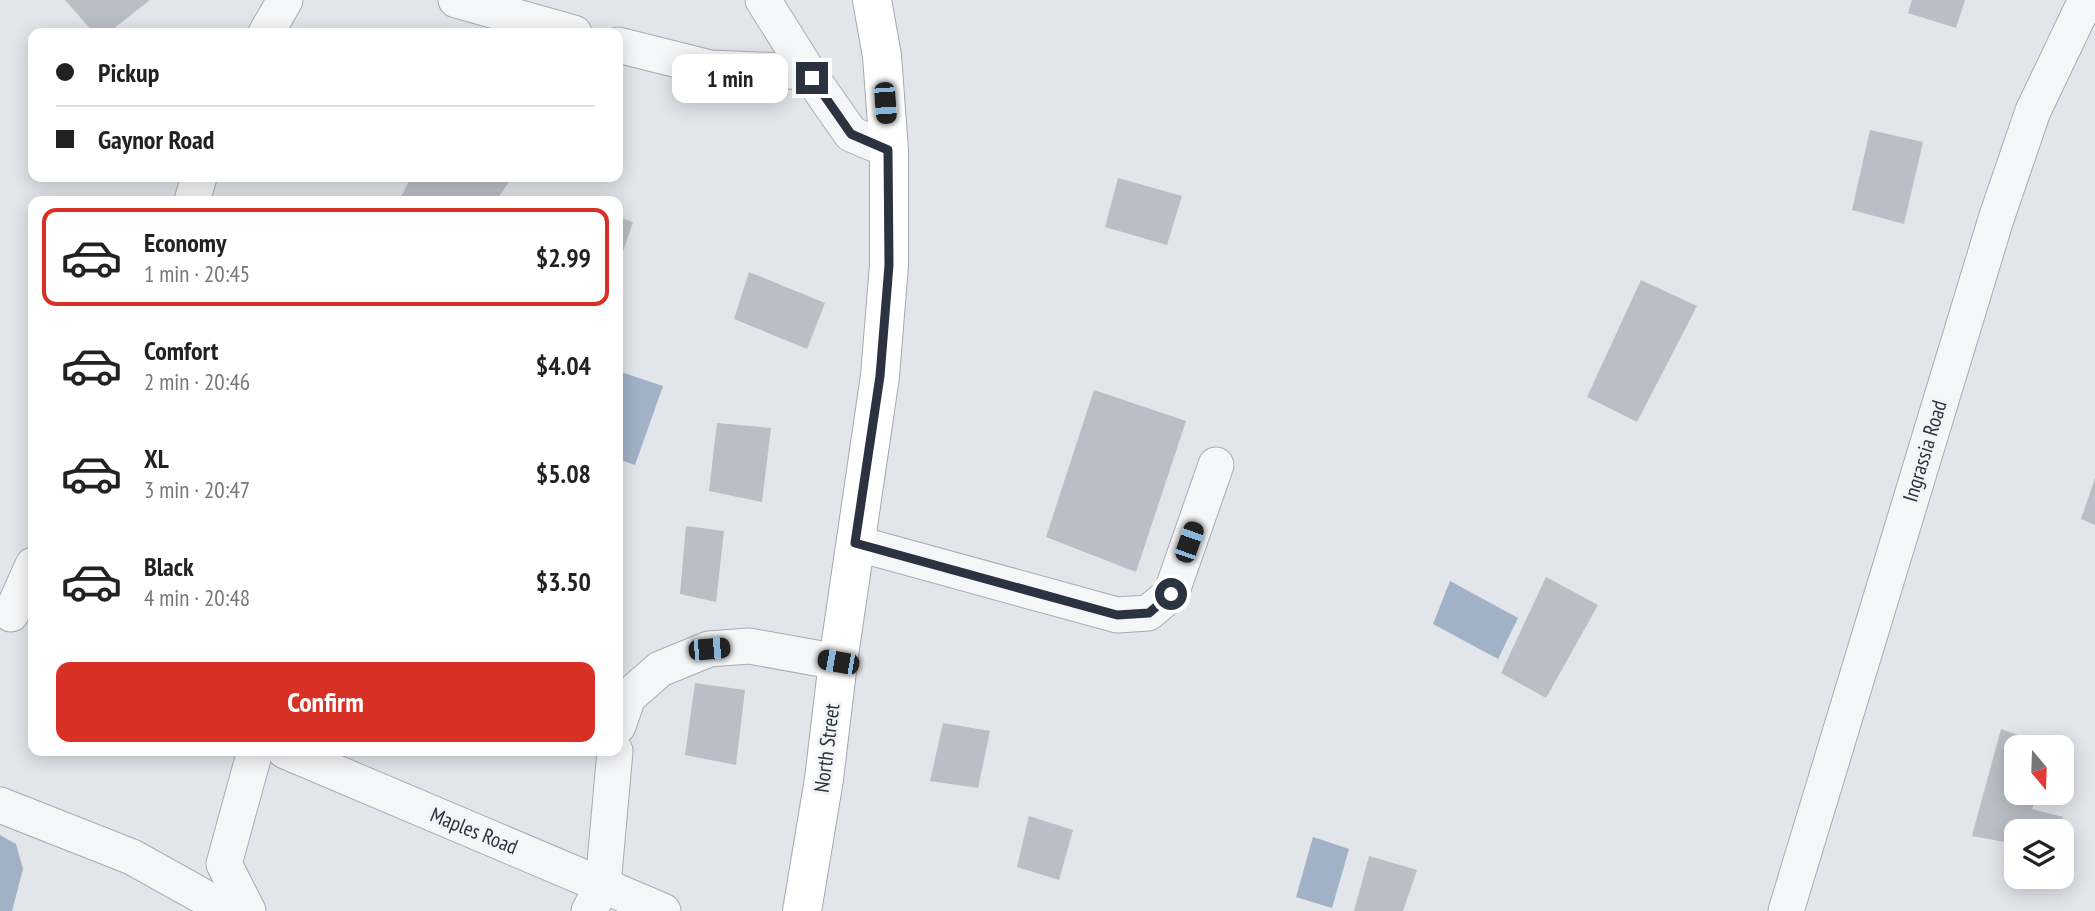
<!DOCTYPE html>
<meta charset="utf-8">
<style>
body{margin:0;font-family:"PT Sans Narrow",sans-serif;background:#f6f6f6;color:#222;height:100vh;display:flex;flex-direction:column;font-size:26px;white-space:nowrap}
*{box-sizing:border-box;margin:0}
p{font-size:23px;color:#767676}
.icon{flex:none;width:38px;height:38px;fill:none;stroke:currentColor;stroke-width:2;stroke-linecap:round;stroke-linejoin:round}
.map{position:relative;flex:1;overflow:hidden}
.drawer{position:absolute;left:28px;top:196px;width:595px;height:560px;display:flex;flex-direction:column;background:#fff;border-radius:14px;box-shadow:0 4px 18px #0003}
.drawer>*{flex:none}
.top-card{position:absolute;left:28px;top:28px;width:595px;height:154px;border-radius:14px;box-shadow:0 4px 18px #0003;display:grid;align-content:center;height:154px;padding:0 28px;background:#fff}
.needle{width:46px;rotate:161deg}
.tools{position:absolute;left:2004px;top:735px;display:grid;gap:14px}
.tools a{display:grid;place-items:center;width:70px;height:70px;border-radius:14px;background:#fff;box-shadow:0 4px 18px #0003;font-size:35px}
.end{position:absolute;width:32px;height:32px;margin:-16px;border:9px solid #2c3340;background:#fff;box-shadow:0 0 0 4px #fff}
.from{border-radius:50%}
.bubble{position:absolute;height:49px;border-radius:14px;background:#fff;box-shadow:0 4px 18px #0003;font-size:23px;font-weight:700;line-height:49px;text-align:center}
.car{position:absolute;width:21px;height:42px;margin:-21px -10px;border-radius:9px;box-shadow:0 0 5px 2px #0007;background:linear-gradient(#222 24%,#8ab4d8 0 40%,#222 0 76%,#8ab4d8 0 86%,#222 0)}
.top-card b{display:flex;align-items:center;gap:24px;height:66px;font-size:26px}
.top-card b+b{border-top:2px solid #e0e0e0}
.top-card i{width:18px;height:18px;background:#222}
ul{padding:12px 0 0;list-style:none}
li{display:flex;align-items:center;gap:21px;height:98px;margin:0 14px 10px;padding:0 14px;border:4px solid transparent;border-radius:14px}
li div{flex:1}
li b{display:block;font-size:26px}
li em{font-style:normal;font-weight:700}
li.active{border-color:#d93025}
li>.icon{width:63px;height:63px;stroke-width:1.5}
.button{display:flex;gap:14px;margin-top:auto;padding:14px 28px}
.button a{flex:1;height:80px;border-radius:14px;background:#d93025;color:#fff;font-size:28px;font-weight:700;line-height:80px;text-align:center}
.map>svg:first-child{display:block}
.water{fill:#a1b2c6}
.building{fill:#babec6}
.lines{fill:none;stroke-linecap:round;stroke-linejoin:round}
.minor-casing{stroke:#a8acb3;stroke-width:37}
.major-casing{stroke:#a3a9b4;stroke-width:40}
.minor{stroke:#f5f6f8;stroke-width:35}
.major{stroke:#fff;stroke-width:38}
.route{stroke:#2c3340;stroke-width:9}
.labels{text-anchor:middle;stroke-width:6;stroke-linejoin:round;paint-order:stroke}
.street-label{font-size:21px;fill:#2c3340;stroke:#f2f4f7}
</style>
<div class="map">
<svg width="2095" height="911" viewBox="0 0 2095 911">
<rect width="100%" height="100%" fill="#e2e5e9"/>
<g class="water">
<polygon points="618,371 663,386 635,465 618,459"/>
<polygon points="1450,581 1518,618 1498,659 1433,624"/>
<polygon points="0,835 16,844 23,869 12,911 0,911"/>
<polygon points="1313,837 1349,849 1332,908 1296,897"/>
</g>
<g class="building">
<polygon points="65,0 150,0 108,33 94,33"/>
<polygon points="1912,0 1965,0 1956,28 1908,13"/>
<polygon points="1870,130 1923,142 1904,224 1852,210"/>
<polygon points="411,177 512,177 496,201 399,201"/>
<polygon points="1118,178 1182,196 1167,245 1105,227"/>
<polygon points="618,217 633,222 618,266"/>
<polygon points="749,272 825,303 807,349 734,319"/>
<polygon points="1641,280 1697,306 1637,422 1587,397"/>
<polygon points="1094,390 1186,421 1136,572 1046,537"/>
<polygon points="717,423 771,428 762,502 709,491"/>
<polygon points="2095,478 2095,525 2081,519"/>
<polygon points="686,526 724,531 716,602 680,594"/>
<polygon points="1546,577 1598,605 1546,698 1501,673"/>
<polygon points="695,683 745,690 736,765 685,755"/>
<polygon points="943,723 990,731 978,788 930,781"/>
<polygon points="2001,729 2052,747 2016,747 2016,793 2038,793 2032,809 2063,817 2059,831 2016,831 2016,844 1972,836"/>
<polygon points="1029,816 1073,830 1059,880 1017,867"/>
<polygon points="1369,856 1417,870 1403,911 1354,911"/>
</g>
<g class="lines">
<defs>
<g id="minor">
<polyline points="456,0 574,33"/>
<polyline points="763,0 812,78 851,134 889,150"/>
<polyline points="266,33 285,0"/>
<polyline points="618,45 710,68 809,72"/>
<polyline points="192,201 199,177"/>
<polyline points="855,543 1117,615 1148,613 1171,594 1216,465"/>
<polyline points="11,614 33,565"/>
<polyline points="618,726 628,697 660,669 709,649 749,646 838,662"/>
<polyline points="285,751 663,911"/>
<polyline points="0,805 132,857 229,911"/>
<polyline points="248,911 224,864 255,751"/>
<polyline points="589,911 603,885 615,751"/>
<polyline points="1786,911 1996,219 2033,111 2086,0"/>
</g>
<polyline id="major" points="802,911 824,779 838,662 880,376 889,265 889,150 882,56 872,0"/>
</defs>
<use href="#minor" class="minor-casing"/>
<use href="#major" class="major-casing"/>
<use href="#minor" class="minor"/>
<use href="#major" class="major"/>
</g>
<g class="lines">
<polyline class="route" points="812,78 851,134 888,150 889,265 880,376 855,543 1117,615 1149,613 1171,594"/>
</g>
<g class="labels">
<g class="street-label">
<text transform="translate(1925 451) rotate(-73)" y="7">Ingrassia Road</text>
<text transform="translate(827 748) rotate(-83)" y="7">North Street</text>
<text transform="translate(474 831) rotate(22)" y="7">Maples Road</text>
</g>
</g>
</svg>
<div class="tools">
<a><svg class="needle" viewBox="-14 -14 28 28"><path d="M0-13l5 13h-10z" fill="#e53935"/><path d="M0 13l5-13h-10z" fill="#767676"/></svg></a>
<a><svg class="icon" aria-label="layers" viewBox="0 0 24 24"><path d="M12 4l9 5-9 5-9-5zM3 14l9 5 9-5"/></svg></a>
</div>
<i class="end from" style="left:1171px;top:594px"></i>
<i class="end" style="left:812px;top:78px"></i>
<div class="bubble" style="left:672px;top:54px;width:116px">1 min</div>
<i class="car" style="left:885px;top:103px;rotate:176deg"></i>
<i class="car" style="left:1189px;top:542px;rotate:19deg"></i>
<i class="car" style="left:709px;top:649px;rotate:85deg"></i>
<i class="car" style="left:838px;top:662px;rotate:280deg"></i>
<div class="top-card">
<b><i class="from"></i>Pickup</b>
<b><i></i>Gaynor Road</b>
</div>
<section class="drawer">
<ul>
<li class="active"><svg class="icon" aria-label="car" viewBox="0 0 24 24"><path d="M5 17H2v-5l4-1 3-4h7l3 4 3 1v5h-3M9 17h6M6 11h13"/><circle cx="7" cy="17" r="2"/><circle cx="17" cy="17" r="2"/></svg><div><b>Economy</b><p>1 min · 20:45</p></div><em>$2.99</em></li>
<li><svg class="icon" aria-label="car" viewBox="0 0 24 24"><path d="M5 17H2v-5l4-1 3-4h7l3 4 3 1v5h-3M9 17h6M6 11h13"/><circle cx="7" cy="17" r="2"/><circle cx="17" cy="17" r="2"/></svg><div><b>Comfort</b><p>2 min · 20:46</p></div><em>$4.04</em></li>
<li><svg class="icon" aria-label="car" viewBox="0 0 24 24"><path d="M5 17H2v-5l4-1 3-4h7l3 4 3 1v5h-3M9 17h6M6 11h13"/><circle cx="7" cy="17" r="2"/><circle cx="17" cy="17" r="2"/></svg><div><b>XL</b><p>3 min · 20:47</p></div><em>$5.08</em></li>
<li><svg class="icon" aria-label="car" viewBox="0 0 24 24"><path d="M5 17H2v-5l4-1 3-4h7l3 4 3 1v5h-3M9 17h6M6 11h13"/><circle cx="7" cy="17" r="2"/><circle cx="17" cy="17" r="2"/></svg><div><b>Black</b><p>4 min · 20:48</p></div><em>$3.50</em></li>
</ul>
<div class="button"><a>Confirm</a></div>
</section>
</div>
